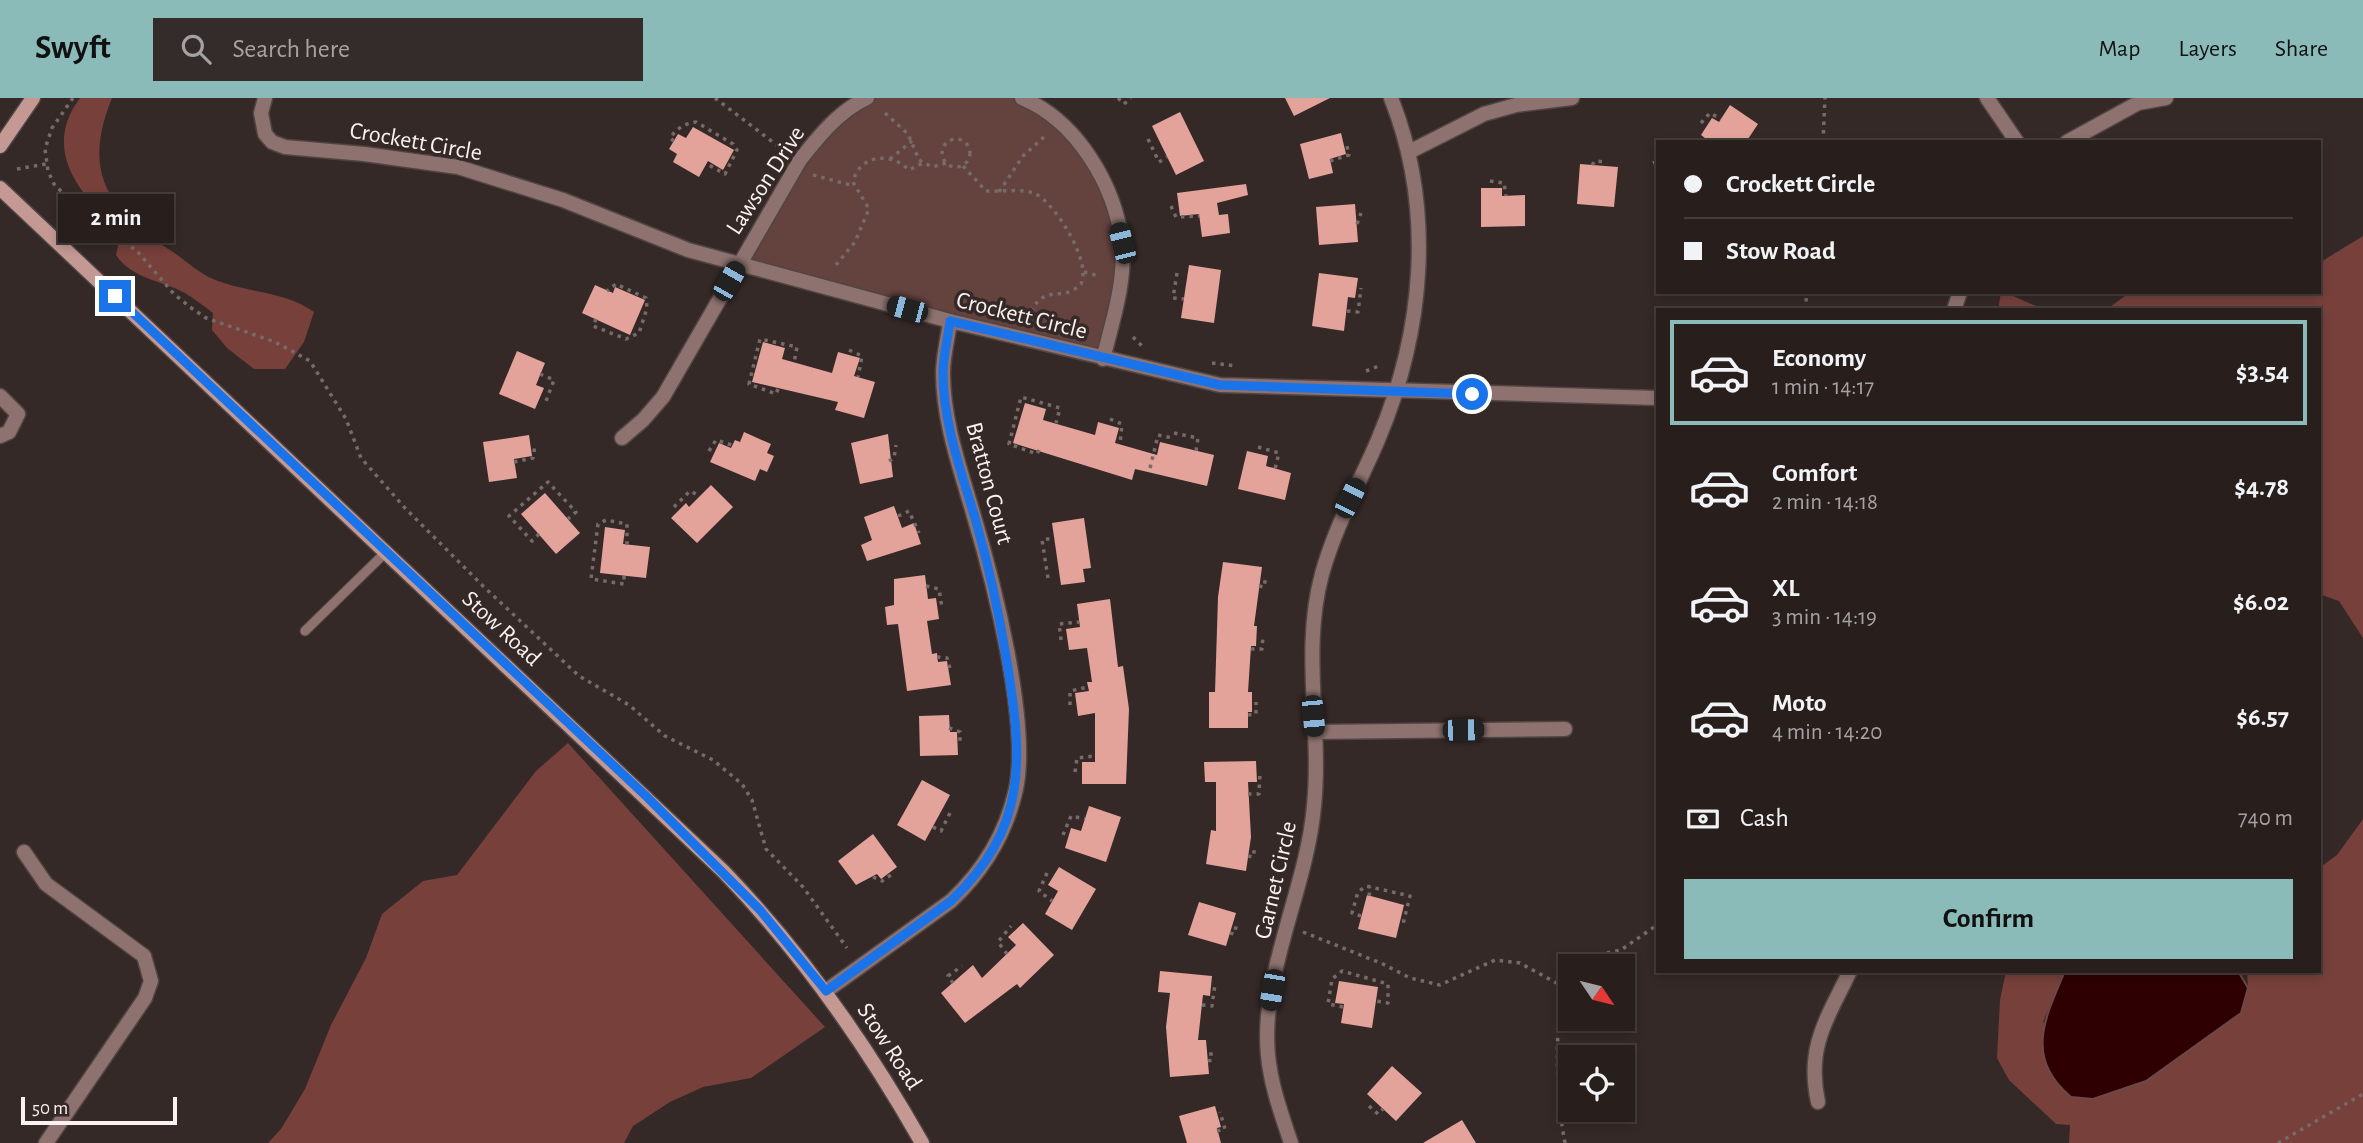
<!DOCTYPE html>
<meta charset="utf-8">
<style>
body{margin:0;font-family:"Alegreya Sans",sans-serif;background:#342c2a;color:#f1f3f6;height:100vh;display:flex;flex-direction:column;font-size:26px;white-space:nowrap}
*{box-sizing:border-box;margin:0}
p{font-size:23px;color:#a5a2a4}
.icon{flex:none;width:38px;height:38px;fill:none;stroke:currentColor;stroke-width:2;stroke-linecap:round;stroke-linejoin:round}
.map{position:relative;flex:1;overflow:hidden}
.side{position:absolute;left:1656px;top:210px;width:665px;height:665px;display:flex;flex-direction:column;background:#281f1d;border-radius:0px;box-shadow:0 4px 10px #0003,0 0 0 2px #443d3b}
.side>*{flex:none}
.hud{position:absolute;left:1656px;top:42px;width:665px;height:154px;border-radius:0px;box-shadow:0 4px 10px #0003,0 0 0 2px #443d3b;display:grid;align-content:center;height:154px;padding:0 28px;background:#281f1d}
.needle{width:46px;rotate:125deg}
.tools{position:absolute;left:1558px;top:856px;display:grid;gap:14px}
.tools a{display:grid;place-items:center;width:77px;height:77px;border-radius:0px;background:#281f1d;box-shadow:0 4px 10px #0003,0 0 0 2px #443d3b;font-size:35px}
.scale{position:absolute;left:21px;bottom:18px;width:156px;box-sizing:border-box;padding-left:7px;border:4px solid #faf1f0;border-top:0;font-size:19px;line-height:24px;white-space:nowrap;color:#faf1f0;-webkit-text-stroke:5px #352927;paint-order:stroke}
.end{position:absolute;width:32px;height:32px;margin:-16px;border:9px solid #1a73e8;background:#fff;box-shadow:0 0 0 4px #fff}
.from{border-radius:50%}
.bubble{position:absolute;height:49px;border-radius:0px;background:#281f1d;box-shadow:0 4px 10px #0003,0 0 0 2px #443d3b;font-size:23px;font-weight:700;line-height:49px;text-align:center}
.car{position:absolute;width:21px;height:42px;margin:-21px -10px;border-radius:9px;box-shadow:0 0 5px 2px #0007;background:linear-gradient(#222 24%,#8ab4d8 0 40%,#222 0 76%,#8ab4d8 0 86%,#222 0)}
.hud b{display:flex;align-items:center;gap:24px;height:66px;font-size:26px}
.hud b+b{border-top:2px solid #443d3b}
.hud i{width:18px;height:18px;background:#f1f3f6}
ul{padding:12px 0 0;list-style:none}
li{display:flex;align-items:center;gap:21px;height:105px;margin:0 14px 10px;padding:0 14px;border:4px solid transparent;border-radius:0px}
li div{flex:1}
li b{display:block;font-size:26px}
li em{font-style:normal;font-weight:700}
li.active{border-color:#8bbbb9}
li>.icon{width:63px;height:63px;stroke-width:1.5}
.pay{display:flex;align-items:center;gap:18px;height:77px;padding:0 28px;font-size:26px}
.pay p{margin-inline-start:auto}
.action{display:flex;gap:14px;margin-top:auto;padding:14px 28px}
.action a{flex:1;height:80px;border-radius:0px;background:#8bbbb9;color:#111;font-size:28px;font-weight:700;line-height:80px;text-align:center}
header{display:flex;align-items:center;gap:42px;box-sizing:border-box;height:98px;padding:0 35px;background:#8bbbb9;color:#111}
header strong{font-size:33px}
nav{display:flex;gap:38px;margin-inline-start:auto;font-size:24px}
.search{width:490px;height:63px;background:#342c2a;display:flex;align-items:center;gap:18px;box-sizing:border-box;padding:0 24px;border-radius:0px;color:#a5a2a4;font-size:26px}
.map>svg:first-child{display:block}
.green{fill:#64423e}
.forest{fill:#77403b}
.water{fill:#2f0001;stroke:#6c4849;stroke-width:2}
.building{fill:#e3a39b}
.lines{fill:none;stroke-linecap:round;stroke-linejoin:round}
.lane-casing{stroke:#514543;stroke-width:11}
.street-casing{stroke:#514543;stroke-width:17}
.secondary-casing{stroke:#514543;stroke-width:17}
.path{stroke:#766b69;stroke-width:3.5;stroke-dasharray:3.5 5;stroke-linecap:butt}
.lane{stroke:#8d726f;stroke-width:9}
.street{stroke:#8d726f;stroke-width:14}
.secondary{stroke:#c49994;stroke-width:14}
.route{stroke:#1a73e8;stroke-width:9}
.labels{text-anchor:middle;stroke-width:7;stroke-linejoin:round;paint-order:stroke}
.street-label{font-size:24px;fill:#faf1f0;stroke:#352927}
</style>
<header>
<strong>Swyft</strong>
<div class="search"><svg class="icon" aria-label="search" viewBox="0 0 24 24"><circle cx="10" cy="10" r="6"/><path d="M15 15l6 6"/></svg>Search here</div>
<nav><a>Map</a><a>Layers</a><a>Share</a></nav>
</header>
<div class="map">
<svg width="2363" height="1045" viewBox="0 0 2363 1045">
<rect width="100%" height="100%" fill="#352927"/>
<polygon class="green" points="867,0 1022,0 1092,61 1122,145 1103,261 739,165 800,62"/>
<g class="forest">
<path d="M80,0H112C81,76 109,113 173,154C186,163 199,175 213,181C246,195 286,193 314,214L304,244L285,271H254L227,250L212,232L213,215C204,208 195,201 185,195C161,182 132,181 116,157L121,134C80,98 41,52 80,0Z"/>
<polygon points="2363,138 2363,540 2339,503 2319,496 2319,212 2106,212 2130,194 2319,194 2319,165"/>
<polygon points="2001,194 2004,194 2045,212 1998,212"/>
<polygon points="568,645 825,929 751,980 703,989 670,1004 633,1028 624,1045 268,1045 281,1031 305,991 331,927 366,860 382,816 423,783 457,777 536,673"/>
<polygon points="2363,721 2363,1045 2069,1045 2070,1027 2056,1026 2009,982 1997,960 2000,902 2006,873 2065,873 2043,924 2146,983 2196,945 2248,890 2247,873 2319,873 2319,770 2337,757"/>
</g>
<path class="water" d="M2065,873H2238L2248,890L2241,915L2146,983L2093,1001L2071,999C2024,960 2045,920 2065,873Z"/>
<g class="building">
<polygon points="1285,0 1330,0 1294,18"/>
<polygon points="1730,7 1758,26 1746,44 1710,44 1701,37 1712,20 1719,24"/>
<polygon points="1180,14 1204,63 1176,77 1152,28"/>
<polygon points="693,29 734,52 723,72 708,63 699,79 673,64 677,56 669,51 678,36 686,40"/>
<polygon points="1341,35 1346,56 1330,61 1333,75 1309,81 1300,46"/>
<polygon points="1580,66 1618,69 1614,109 1577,106"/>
<polygon points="1246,86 1248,97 1217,105 1219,117 1228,116 1230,135 1202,139 1199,116 1180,118 1177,95"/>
<polygon points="1481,90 1502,90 1502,98 1525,97 1525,128 1481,129"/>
<polygon points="1355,106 1358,144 1319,147 1316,109"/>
<polygon points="1189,167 1221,172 1214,225 1181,220"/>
<polygon points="1319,175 1358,180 1355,200 1348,199 1344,233 1312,228"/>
<polygon points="595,187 613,195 615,189 645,202 630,237 582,215"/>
<polygon points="763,244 785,250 782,261 832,275 838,254 860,260 854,278 875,284 864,320 835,312 838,304 752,284"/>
<polygon points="517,253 545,265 536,287 544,290 535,311 499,296"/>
<polygon points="1025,305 1046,311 1043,322 1095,337 1098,324 1119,330 1115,345 1157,357 1160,344 1214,357 1207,388 1135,371 1132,382 1013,345"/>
<polygon points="744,334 771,346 767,355 774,358 767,374 760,371 755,383 710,364 719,345 731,350 735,342 740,344"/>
<polygon points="888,336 893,379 860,386 851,345"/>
<polygon points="529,337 532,358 514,361 517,380 489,384 483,344"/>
<polygon points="1247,353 1268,358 1266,368 1291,375 1285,402 1238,391"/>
<polygon points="711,387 733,409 697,445 671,420 686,405 689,409"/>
<polygon points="545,395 580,435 556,456 521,416"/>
<polygon points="894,408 902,430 914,425 921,446 867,463 861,447 872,442 864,419"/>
<polygon points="1084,420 1091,470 1083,471 1085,484 1061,487 1052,425"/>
<polygon points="605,429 625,432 623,446 650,449 646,480 600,475"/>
<polygon points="1223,464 1262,469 1254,528 1257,528 1256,548 1251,548 1248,594 1252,594 1252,614 1248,614 1248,630 1209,630 1209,594 1215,594 1218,499"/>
<polygon points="925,477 928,501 936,500 939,521 927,523 932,556 937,555 938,564 947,563 951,587 907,593 898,526 887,527 885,509 894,507 894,481"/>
<polygon points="1110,501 1118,569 1123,568 1129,611 1126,686 1082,686 1082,664 1095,664 1095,615 1078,618 1075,595 1089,593 1087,584 1092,584 1087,550 1069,552 1066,531 1080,529 1077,506"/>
<polygon points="949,617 950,634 957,634 958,657 920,658 919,618"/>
<polygon points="1256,663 1257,684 1248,684 1251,739 1246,773 1206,766 1211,732 1216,733 1216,684 1205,684 1204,664"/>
<polygon points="922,682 950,697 925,743 897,727"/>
<polygon points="1089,708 1121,719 1106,764 1065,750 1071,730 1081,733"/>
<polygon points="873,736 897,769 881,781 877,776 856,787 838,763"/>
<polygon points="1059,769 1096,791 1072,832 1045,816 1058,793 1048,787"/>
<polygon points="1367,797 1404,807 1396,840 1358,831"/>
<polygon points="1199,804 1236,815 1226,848 1188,837"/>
<polygon points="1023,825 1054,857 1020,890 1017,886 965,925 941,895 973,867 982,880 1016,847 1008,839"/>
<polygon points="1160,873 1212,878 1210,898 1203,897 1198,942 1206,942 1209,976 1170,979 1166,929 1170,895 1158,894"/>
<polygon points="1339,883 1378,889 1372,930 1341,925 1344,906 1335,905"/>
<polygon points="1392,968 1422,995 1396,1023 1367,996"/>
<polygon points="1215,1008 1221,1029 1217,1030 1221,1045 1187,1045 1179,1018"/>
<polygon points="1462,1022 1476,1045 1423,1045"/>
</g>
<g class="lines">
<defs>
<polyline id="lane" points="305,533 387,453"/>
<g id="street">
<polyline points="265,0 261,15 265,36 272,44 285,49 364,56 458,69 563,102 688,152 950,223 1220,287 1657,300"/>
<path d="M1022,0C1077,23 1115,87 1122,145C1126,183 1112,225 1103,261"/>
<polyline points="1987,0 2017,44"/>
<polyline points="2067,44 2138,5 2166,0"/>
<polyline points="1409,54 1484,16 1516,7 1572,0"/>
<polyline points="1954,212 1960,194"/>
<polyline points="0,298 18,316 9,334 0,338"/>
<path d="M622,340L643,322L663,299L800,62C819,38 839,13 867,0"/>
<polyline points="1315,634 1565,631"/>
<polyline points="24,754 46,786 144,858 151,883 145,900 46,1045"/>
<path d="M826,893L951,803C984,772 1006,736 1016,691C1030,624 993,482 973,415C960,370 943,323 943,275C943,258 948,240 950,223"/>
<path d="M1818,1004C1806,949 1827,921 1850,873"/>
<path d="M1291,1045C1281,1015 1271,988 1268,957C1260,876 1307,790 1314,708C1322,631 1301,553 1322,476C1335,429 1359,386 1378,342C1424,233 1435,111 1391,0"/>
</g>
<g id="secondary">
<polyline points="0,48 33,0"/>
<path d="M0,90L724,774C803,856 866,946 922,1045"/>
</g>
</defs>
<use href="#lane" class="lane-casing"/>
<use href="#street" class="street-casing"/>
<use href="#secondary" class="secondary-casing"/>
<g class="path">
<polyline points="73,0 52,30 45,51 48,73 54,86 92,125 136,152 174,196 190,209 206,220 275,244 310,263 346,321 361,360 405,410 483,488 579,578 629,607 665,638 713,662 742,686 752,702 766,751 803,789 847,850"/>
<polyline points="715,0 786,54"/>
<polyline points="1118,0 1124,6 1131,0"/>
<polyline points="885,15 908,36 919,62 932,69 946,65"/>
<polyline points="1701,25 1710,15 1721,21"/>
<polyline points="1148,41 1159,64 1167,59"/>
<circle cx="956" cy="55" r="14"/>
<path d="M674,43L670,40C677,30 684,26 696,24L733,46L737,52L725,76L707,66"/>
<polyline points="1823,44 1825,0"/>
<polyline points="890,61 912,43"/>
<polyline points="1330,63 1349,57 1346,44"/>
<polyline points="1655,66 1653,60 1657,57"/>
<polyline points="1592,67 1595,63 1605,64"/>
<path d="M963,68L986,93C1000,94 1024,90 1036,96C1056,107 1092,164 1081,186C1060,207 1046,181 1027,220"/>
<polyline points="17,71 46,66"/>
<polyline points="813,77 854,88"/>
<polyline points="1490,83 1504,85 1506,98"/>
<polyline points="999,94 1023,58 1045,38"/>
<polyline points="1171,108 1176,119 1199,118"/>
<polyline points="1357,126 1361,115"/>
<path d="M836,167L855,144L869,111L853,84C859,57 890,53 909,72L923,65"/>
<polyline points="1084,174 1099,178"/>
<polyline points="1177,175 1173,200 1184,201"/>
<polyline points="1805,212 1807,194"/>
<polyline points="1347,213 1358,214 1361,190"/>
<polyline points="596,221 593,228 626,241 639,235 647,210 646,200 616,186 607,193"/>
<polyline points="1133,239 1144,250"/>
<polyline points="849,252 862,258 858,279"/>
<polyline points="1212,265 1236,268"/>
<polyline points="1366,273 1379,268"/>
<polyline points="540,276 554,282 546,303"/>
<polyline points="778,291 776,296 749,286 760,241 797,249 794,265"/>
<polyline points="1110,321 1122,326 1120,346"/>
<polyline points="1174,335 1198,340 1196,353"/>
<polyline points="1258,349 1279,355 1275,371"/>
<polyline points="1039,352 1037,356 1009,346 1021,299 1060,310 1056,325"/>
<polyline points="709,353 716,342 732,347"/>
<polyline points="889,363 894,360 896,347"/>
<polyline points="514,364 533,360 535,347"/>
<polyline points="1150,370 1158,337 1173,340"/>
<polyline points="674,409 690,393 700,398"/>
<polyline points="898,418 909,413 919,435"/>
<polyline points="539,436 532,443 509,418 548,384 576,414 568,421"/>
<polyline points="624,478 624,486 591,481 598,426 606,422 627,426 627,447"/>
<polyline points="1048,480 1042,442 1054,440"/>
<polyline points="926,488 939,491 942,510"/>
<polyline points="1259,488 1264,489 1266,478"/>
<polyline points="1061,542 1059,526 1079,524"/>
<polyline points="1251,551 1262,551 1263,538"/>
<polyline points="937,559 947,560 951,574"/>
<polyline points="1070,607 1070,593 1088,589"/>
<polyline points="1248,617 1256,616 1256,604"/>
<polyline points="949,630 960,634 960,645"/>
<polyline points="1075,674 1077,660 1095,658"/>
<polyline points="1248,696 1259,696 1260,673"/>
<polyline points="933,729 941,733 952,711"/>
<polyline points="1063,737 1071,718 1085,721"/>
<polyline points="1248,758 1253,759 1255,748"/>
<polyline points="1047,775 1039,793 1052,803"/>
<polyline points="873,779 882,783 891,777"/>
<polyline points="1369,798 1370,789"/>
<polyline points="1361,818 1352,815 1358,794 1366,788 1410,798 1403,826 1400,825"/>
<polyline points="1303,834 1383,866 1410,880 1440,887 1495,862 1520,865 1562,888"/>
<polyline points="1230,835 1234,836 1237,825"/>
<polyline points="1007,856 998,844 1011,828"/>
<polyline points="953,885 948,878 962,868"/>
<polyline points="1202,907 1212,908 1215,886"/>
<polyline points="1343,909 1328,906 1332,881 1342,873 1388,886 1388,905 1376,903"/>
<polyline points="1208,963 1212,962 1210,950"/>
<polyline points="1369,1008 1378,1016 1383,1011"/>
<polyline points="1217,1033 1225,1031 1220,1014"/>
<path d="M1565,1045C1555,994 1554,918 1567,867L1584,860L1621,852L1657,827"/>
<polyline points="2278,1045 2363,996"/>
</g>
<use href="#lane" class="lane"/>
<use href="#street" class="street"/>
<use href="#secondary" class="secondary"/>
</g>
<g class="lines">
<path class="route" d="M115,198L647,699L760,812L826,893L951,803C1028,729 1023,663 1007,564C999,515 989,468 975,420C961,373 943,324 943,275C943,258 948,240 950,223L1220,287L1472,296"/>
</g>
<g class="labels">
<g class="street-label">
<text transform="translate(416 43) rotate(10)" y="8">Crockett Circle</text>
<text transform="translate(765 82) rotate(-57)" y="8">Lawson Drive</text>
<text transform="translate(1022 217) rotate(14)" y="8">Crockett Circle</text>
<text transform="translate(990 385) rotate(75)" y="8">Bratton Court</text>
<text transform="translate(502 530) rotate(43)" y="8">Stow Road</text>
<text transform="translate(1275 782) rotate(-77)" y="8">Garnet Circle</text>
<text transform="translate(890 948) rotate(57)" y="8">Stow Road</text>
</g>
</g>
</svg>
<div class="tools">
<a><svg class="needle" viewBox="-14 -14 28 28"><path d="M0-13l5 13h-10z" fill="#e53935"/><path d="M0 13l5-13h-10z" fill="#a5a2a4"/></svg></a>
<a><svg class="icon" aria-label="locate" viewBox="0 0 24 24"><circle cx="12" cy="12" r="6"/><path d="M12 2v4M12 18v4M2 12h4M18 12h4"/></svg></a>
</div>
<div class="scale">50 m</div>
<i class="end from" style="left:1472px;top:296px"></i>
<i class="end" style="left:115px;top:198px"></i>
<div class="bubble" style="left:58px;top:96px;width:116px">2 min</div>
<i class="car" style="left:1122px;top:145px;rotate:346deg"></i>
<i class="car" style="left:729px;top:183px;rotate:30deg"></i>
<i class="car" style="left:907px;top:211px;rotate:285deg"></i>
<i class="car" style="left:1350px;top:400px;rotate:26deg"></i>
<i class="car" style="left:1313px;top:618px;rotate:175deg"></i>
<i class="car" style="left:1463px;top:632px;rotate:89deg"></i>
<i class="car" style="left:1272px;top:892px;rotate:190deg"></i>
<div class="hud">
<b><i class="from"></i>Crockett Circle</b>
<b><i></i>Stow Road</b>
</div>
<section class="side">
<ul>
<li class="active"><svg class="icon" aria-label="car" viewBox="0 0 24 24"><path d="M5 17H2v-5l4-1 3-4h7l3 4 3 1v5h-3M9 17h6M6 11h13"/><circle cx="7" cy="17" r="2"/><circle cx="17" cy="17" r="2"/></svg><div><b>Economy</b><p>1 min · 14:17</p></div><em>$3.54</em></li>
<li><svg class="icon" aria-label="car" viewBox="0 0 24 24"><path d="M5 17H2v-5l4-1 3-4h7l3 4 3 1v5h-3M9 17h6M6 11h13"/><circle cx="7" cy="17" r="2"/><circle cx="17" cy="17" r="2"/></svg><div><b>Comfort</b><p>2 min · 14:18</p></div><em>$4.78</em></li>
<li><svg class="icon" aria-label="car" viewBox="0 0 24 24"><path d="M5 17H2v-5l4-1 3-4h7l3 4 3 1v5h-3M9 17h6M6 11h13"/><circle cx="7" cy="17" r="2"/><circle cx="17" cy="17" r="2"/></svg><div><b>XL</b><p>3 min · 14:19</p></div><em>$6.02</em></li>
<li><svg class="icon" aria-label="car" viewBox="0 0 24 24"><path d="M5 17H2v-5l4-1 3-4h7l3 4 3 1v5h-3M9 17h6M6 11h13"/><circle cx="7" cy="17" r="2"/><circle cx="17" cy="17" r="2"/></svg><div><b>Moto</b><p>4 min · 14:20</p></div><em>$6.57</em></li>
</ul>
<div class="pay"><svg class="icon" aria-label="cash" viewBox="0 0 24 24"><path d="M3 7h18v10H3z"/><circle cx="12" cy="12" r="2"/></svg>Cash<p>740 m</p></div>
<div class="action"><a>Confirm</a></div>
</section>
</div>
